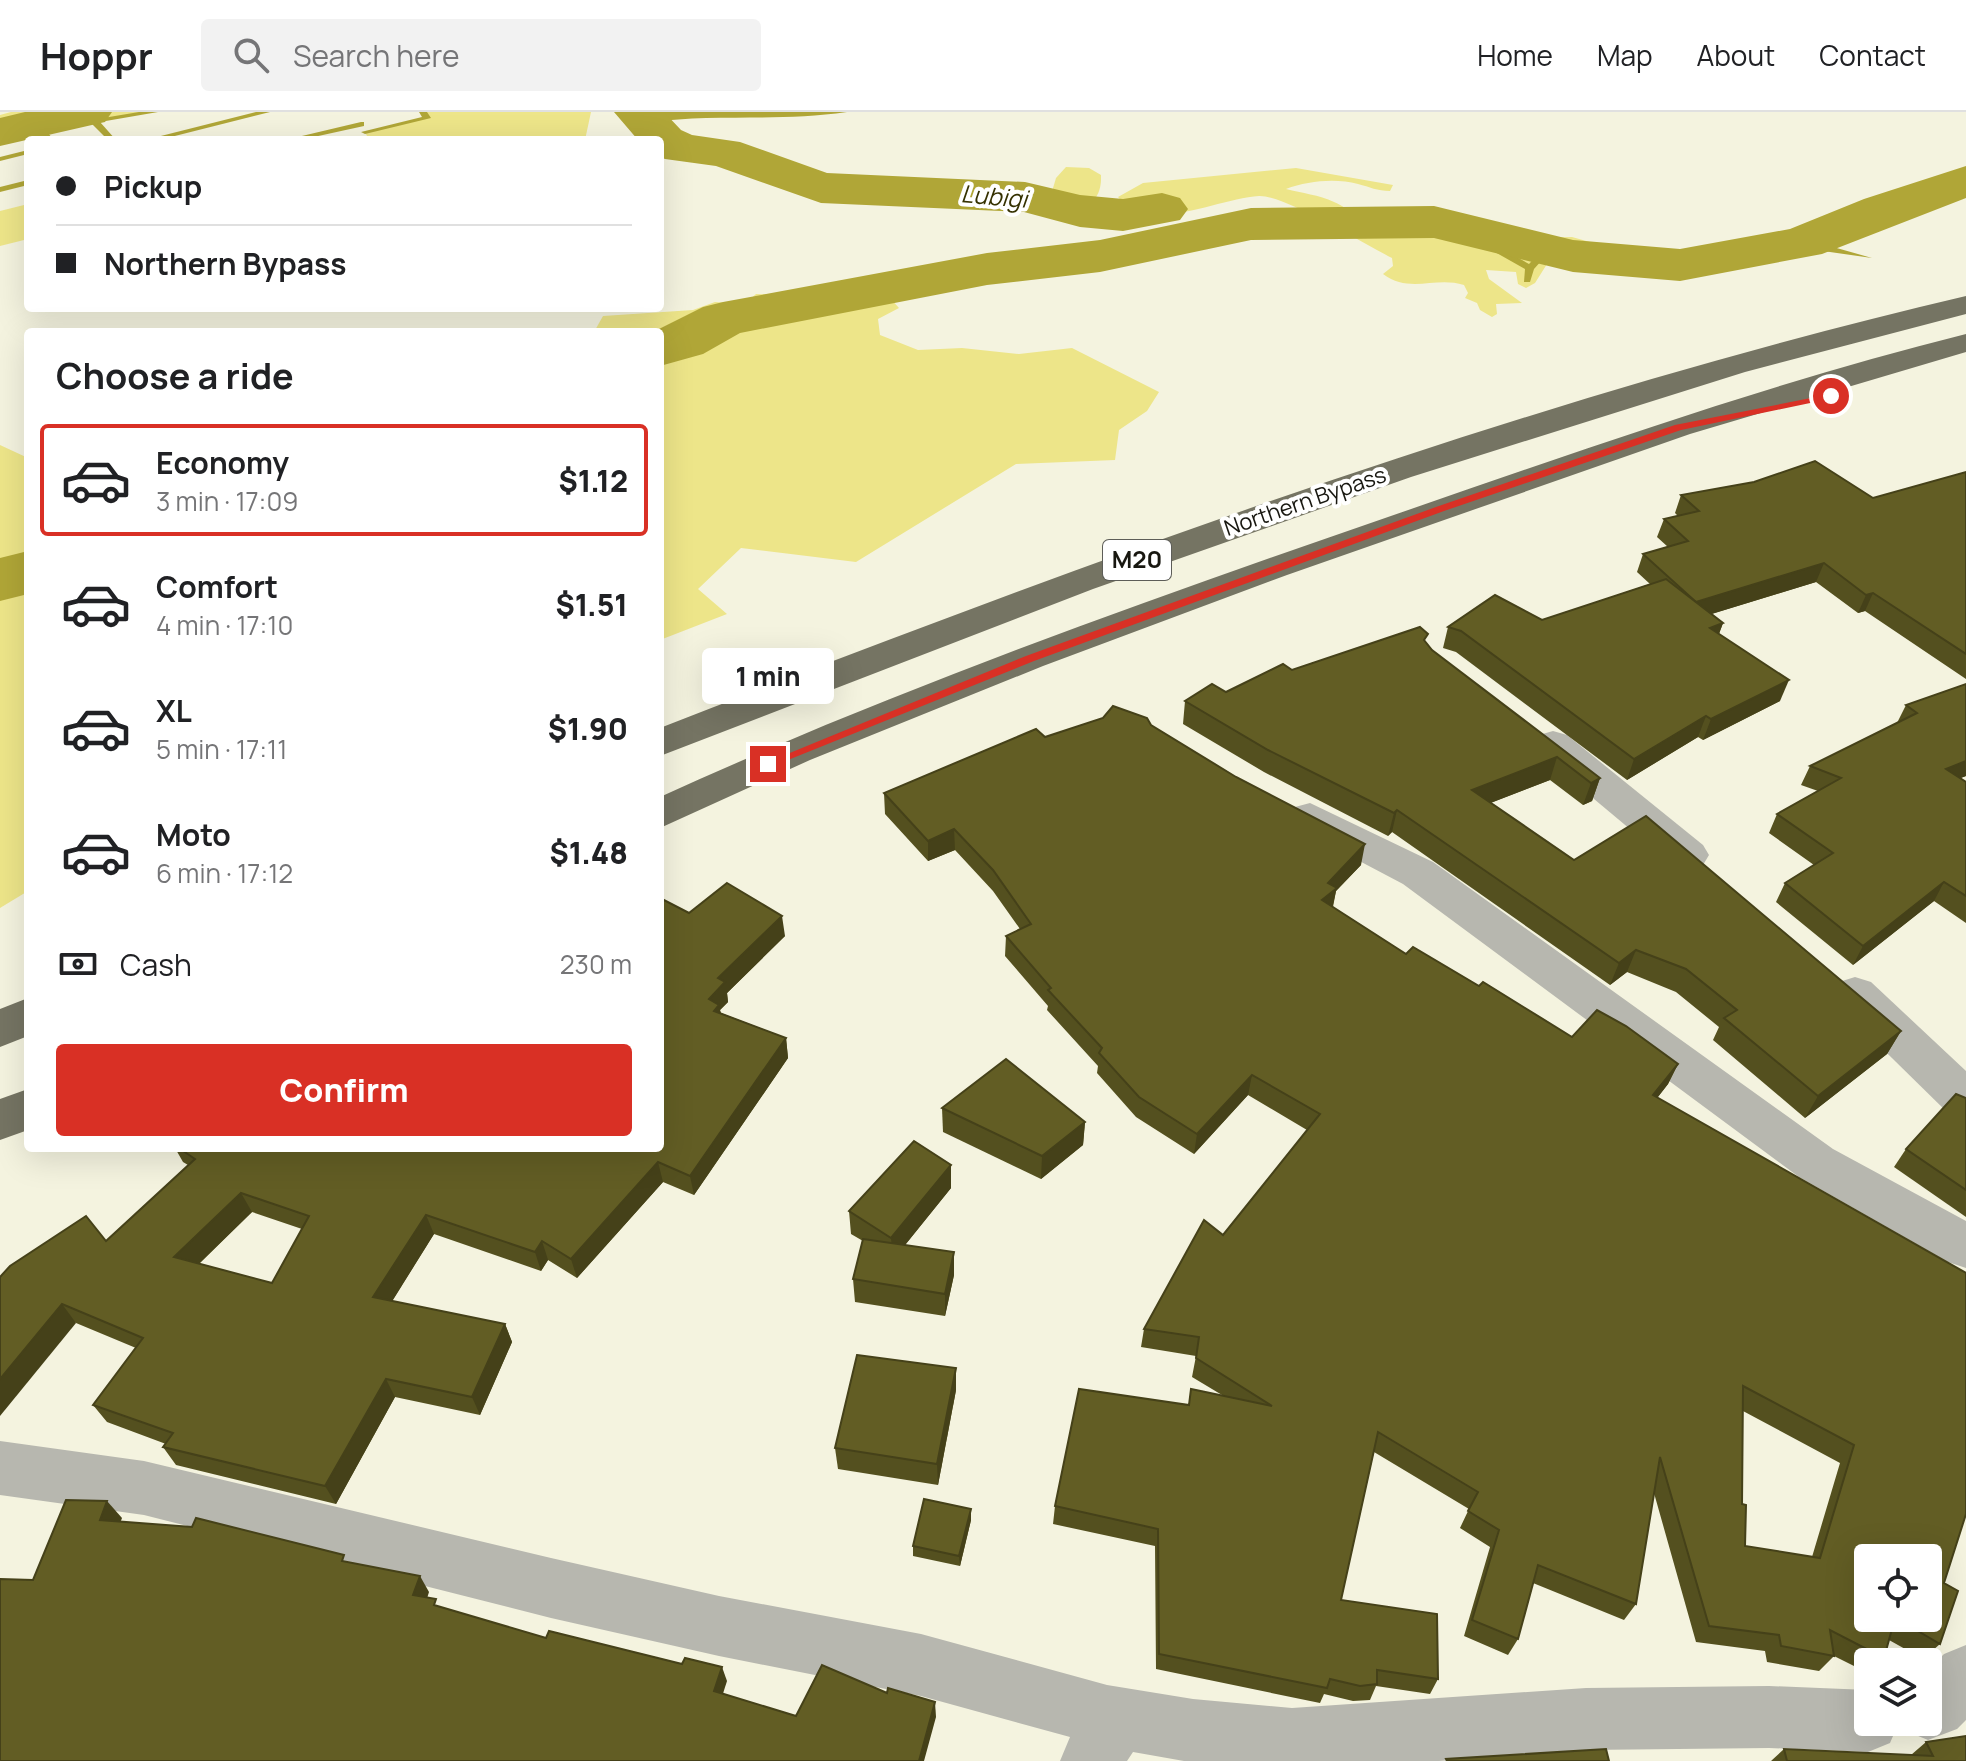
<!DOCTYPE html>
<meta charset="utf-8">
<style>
body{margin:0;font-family:Manrope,sans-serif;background:#f2f2f2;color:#202124;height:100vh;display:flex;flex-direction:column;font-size:30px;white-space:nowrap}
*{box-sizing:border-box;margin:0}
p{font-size:26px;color:#757577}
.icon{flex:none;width:44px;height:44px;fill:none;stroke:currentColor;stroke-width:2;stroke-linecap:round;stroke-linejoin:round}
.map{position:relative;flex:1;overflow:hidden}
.panel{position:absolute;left:24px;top:216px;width:640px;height:824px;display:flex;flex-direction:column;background:#fff;border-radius:8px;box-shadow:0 8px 32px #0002}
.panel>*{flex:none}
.hud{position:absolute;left:24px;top:24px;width:640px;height:176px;border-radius:8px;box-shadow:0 8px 32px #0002;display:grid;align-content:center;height:176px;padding:0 32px;background:#fff}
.tools{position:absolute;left:1854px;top:1432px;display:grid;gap:16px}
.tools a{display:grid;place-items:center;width:88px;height:88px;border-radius:8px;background:#fff;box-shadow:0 8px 32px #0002;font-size:40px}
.end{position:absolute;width:36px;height:36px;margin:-18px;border:10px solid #d93025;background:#fff;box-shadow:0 0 0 4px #fff}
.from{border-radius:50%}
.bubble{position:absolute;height:56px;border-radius:8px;background:#fff;box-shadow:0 8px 32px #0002;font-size:26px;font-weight:800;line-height:56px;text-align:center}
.hud b{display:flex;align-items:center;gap:28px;height:76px;font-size:30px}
.hud b+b{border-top:2px solid #e0e0e0}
.hud i{width:20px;height:20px;background:#202124}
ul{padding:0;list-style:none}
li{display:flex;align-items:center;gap:24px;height:112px;margin:0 16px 12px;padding:0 16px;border:4px solid transparent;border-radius:8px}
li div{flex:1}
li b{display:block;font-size:30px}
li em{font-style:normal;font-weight:800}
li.selected{border-color:#d93025}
li>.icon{width:72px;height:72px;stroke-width:1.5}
h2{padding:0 32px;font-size:36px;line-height:96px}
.pay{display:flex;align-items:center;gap:20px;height:88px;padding:0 32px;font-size:30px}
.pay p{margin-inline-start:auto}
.button{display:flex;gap:16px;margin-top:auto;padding:16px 32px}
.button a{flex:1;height:92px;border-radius:8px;background:#d93025;color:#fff;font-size:32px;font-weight:800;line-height:92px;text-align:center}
header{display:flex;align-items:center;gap:48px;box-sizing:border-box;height:112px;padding:0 40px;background:#fff;border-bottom:2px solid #e0e0e0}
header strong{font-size:38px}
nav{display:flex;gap:44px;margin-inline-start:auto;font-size:28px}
.search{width:560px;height:72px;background:#f2f2f2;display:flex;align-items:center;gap:20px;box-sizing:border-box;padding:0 28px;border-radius:8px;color:#757577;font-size:30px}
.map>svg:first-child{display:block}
.green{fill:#ede589}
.water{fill:#b0a637}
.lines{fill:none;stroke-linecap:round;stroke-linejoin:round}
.stream{fill:#b0a637;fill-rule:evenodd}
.river{fill:#b0a637;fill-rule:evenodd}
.minor{fill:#b7b7af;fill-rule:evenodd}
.highway{fill:#757463;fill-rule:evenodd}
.wall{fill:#54501f;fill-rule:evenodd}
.shaded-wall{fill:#454119}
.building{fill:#625d24;stroke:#454119;stroke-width:2;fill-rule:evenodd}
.route{fill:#d93025}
.labels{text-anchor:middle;stroke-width:8;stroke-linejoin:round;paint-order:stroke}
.far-street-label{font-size:22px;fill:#181710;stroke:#fff}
.far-water-label{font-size:24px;font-style:italic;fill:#353101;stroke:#fff}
.shield{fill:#fff;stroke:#5d5d58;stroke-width:2}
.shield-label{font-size:24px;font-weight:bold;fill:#181710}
</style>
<header>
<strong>Hoppr</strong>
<div class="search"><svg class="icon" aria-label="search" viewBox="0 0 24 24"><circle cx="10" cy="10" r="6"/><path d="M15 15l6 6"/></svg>Search here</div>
<nav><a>Home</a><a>Map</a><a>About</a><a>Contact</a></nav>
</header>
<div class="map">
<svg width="1966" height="1649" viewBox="0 0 1966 1649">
<rect width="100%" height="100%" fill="#f4f3df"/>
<g class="green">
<polygon points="11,0 154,0 94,9 0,31 0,3"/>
<polygon points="423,0 591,0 585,28 369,28 365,20 426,6"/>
<path d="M1066,55L1089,56L1101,63C1102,87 1090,94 1070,102L1048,93L1056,66Z"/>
<path d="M1296,56L1393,73L1390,79C1377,79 1370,75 1358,72C1335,66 1308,69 1286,77C1302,81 1319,83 1334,90C1342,93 1348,99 1356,102C1382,114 1432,132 1457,113L1512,126L1572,125L1597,132L1598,136L1547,152L1535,171L1526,176L1518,172L1516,160L1486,158L1489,167L1522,191L1496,192L1497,202L1492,205L1480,198L1477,191L1465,186L1468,181L1464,173C1435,164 1410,182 1383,162L1393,154L1392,146C1364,132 1285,83 1259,84C1218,86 1149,124 1118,85L1143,71Z"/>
<polygon points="28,92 28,127 0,134 0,99"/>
<polygon points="756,182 778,183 807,202 890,186 899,196 878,207 880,223 918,238 962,236 1019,242 1072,236 1159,280 1147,299 1119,318 1115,348 1016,352 856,450 741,436 698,477 727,502 660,528 660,220 594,220 603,204 693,198 715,190 745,192"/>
<polygon points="0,333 28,346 28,779 0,796"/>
</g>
<g class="water">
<path d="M621,0H847C799,7 754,5 706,6C677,6 648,13 621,5Z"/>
<polygon points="722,35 794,57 811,69 834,76 812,80 795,75 761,59 740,56 713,39"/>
<path d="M1926,83L1920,95L1861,107L1866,121H1827C1841,104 1855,114 1874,90Z"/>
<polygon points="1819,124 1826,133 1872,146 1816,138 1772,144 1754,140 1774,126"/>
</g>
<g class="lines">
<g class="stream">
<polygon points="39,0 52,0 0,14 0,10"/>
<polygon points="139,0 158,0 100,10 116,28 108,28 92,12 47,20 54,28 46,28 40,22 0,33 0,29 36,18 30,13 34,11 43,16"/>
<polygon points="256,0 270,0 159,28 145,28"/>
<polygon points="419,0 427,0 431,6 365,22 361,20 422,5"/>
<polygon points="361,10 364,10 364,14 300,28 285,28"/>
<polygon points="28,38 28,42 0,49 0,45"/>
<polygon points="28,68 28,73 0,80 0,75"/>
<polygon points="1456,114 1462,114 1529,152 1544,136 1551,138 1534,157 1530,170 1524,170 1525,157 1456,118"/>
</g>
<g class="river">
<polygon points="25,0 112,0 105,10 0,34 0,6"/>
<polygon points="614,0 664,0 681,18 692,23 740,30 827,61 1025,70 1080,83 1123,87 1162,81 1180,86 1188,97 1180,108 1123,119 1080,115 1024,100 821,91 716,54 665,47 660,45 660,28 638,28"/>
<polygon points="1966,54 1966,86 1822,142 1680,169 1573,160 1434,126 1251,128 1100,160 987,173 740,221 703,242 660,254 660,220 653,220 703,195 723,190 987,141 1100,128 1251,96 1434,94 1573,128 1680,137 1790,117 1864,87"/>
<polygon points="28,439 28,482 0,489 0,446"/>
</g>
<g class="minor">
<polygon points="1553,619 1567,623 1703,733 1709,743 1703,753 1688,758 1673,753 1539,641 1533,632 1539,623"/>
<polygon points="1310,691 1433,750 1833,1037 1966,1109 1966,1156 1948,1150 1799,1065 1403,772 1295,715 1289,705 1295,695"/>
<polygon points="1855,865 1871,870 1966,959 1966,1007 1949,1002 1839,894 1832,882 1839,870"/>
<polygon points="0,1329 144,1349 551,1446 719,1484 921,1522 1107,1573 1193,1587 1292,1596 1586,1576 1769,1574 1868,1578 1868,1610 1899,1610 1890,1631 1868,1640 1769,1636 1586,1638 1439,1649 1184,1649 1133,1640 1127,1649 1060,1649 1070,1625 921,1584 719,1544 551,1506 144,1403 0,1383"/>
<polygon points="1966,1533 1966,1608 1957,1617 1928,1628 1906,1619 1902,1610 1928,1610 1928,1558 1944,1542"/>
</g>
<g class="highway">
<path d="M1966,184V202L1745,260L1411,365L1093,477L660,644V616C1087,450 1519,289 1966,184Z"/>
<path d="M1966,222V240L1690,322L1287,463L1043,554L810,648L660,716V685C897,577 1142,490 1388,405C1579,339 1770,271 1966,222Z"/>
<polygon points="28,886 28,924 0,935 0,897"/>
<polygon points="28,977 28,1018 0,1028 0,987"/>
</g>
</g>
<g class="wall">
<polygon points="1966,360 1966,567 1865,499 1858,501 1816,470 1711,502 1723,511 1719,522 1780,589 1703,628 1698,625 1627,668 1456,540 1443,536 1448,515 1542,508 1650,472 1637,460 1643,442 1668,435 1657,425 1664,407 1678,404 1675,401 1681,383 1873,386"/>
<polygon points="1426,530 1432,538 1600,666 1592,689 1583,693 1550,668 1490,691 1574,748 1901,919 1887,942 1805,1006 1713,928 1719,915 1676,880 1627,860 1610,873 1392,720 1388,724 1264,660 1183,612 1185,589 1226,580 1292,558"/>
<polygon points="1966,572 1966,664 1960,666 1966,670 1966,811 1934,789 1853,853 1776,790 1785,771 1814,753 1769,721 1777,702 1818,679 1801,673 1810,654 1897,611 1906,593"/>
<path d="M1151,613L1361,753L1336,779L1333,795L1406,842L1479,874L1572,925L1678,952L1668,972L1657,986L1944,1471L1940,1532L1923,1547L1889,1528L1884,1546L1879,1550H1868V1561L1834,1544L1819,1559L1767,1550L1765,1539L1696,1530L1654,1381L1636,1492L1624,1508L1533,1471L1518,1527L1508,1543L1464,1524L1490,1435L1460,1416L1469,1397L1374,1340L1341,1488L1438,1567L1430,1582L1376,1574L1370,1588L1353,1589L1324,1582L1320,1591L1156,1557L1155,1434L1053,1412L1055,1394L1188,1293L1222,1283L1192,1265L1196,1244L1141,1235L1144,1217L1223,1123L1307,1018L1248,983L1194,1042L1136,1005L1097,961L1098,954L1047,898L1048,894L1005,844L1006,824L1020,817L993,779L955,738L928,749L885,702L884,681L1045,625ZM1743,1299L1840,1351L1812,1445L1745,1434L1742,1392Z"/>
<path d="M689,801L785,824L727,881L728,890L720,898L721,901L786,926L788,946L694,1083L663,1070L577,1166L548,1148L541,1159L434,1122L392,1189L505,1212L512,1230L480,1303L395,1285L336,1392L176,1353L163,1335L166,1332L107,1310L93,1293L136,1236L76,1211L0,1165L106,1129L188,1053L183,1050L175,1036H660ZM252,1100L302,1117L272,1171L199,1152Z"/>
<polygon points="1966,986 1966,1105 1894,1055 1906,1037"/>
<polygon points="942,996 1085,1010 1083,1033 1041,1067 943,1020"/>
<polygon points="951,1053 951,1076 905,1133 954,1163 945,1204 855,1190 853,1167 863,1129 851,1122 849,1099"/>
<polygon points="956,1278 938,1373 838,1357 835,1336"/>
<polygon points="971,1397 971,1408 960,1454 913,1444 913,1434"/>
<polygon points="1926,1630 1966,1649 1771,1649 1784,1637 1911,1643"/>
</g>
<g class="shaded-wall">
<polygon points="1824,451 1816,470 1689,509 1696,490"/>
<polygon points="1873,481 1865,499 1858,501 1866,483"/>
<polygon points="1723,511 1715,532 1710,516"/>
<polygon points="1789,568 1780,589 1703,628 1711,607"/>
<polygon points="1706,604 1698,625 1627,668 1634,647"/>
<polygon points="1557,645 1550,668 1465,701 1472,678"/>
<polygon points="1966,649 1966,664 1936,676 1946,657"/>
<polygon points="1600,666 1592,689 1583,693 1591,671"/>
<polygon points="1397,698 1392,720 1388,724 1394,701"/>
<polygon points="954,717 955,738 928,749 928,729"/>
<polygon points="1365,732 1361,753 1336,779 1332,797 1322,788 1328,771"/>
<polygon points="1944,770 1934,789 1853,853 1863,834"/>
<polygon points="782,804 785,824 727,881 728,890 720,898 723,913 709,887 718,866"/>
<polygon points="1636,838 1627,860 1610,873 1619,851"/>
<polygon points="1901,919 1887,942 1805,1006 1818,984"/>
<polygon points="786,926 788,946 694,1083 690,1064"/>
<polygon points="1678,952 1668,972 1644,1003 1653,983"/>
<polygon points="1252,963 1248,983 1194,1042 1197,1022"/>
<polygon points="1085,1010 1083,1033 1041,1067 1042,1044"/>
<polygon points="658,1050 663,1070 577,1166 571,1147"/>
<polygon points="951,1053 951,1076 893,1148 891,1126"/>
<polygon points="241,1081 252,1100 186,1164 174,1145"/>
<polygon points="426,1103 434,1122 383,1204 373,1185"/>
<polygon points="542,1129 548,1148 541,1159 535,1140"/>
<polygon points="954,1140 954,1163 945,1204 945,1182"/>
<polygon points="62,1192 76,1211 0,1304 0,1267"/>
<polygon points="505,1212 512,1230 480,1303 472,1285"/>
<polygon points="956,1256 956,1278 938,1373 937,1352"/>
<polygon points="386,1267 395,1285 336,1392 325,1374"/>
<polygon points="107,1389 122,1406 115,1424 100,1408"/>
<polygon points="971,1397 971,1408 960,1454 959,1444"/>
<polygon points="420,1464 429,1480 423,1499 413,1483"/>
<polygon points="722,1555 727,1569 719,1594 714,1579"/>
<polygon points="935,1590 936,1605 924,1649 919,1649"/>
</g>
<g class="building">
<polygon points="1815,349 1873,386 1966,360 1966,542 1873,481 1866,483 1824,451 1696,490 1643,442 1688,429 1664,407 1699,399 1681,383 1754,370"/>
<polygon points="1666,467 1723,511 1710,516 1789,568 1711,607 1706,604 1634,647 1461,519 1448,515 1495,483 1542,508"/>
<polygon points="1420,515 1428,522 1424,528 1432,538 1600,666 1591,671 1557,645 1472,678 1574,748 1646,704 1901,919 1818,984 1724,906 1737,898 1686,857 1636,838 1619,851 1397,698 1394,701 1268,638 1185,589 1212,572 1226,580 1283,552 1292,558"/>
<polygon points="1966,572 1966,649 1946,657 1966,670 1966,784 1944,770 1863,834 1785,771 1833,741 1777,702 1841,666 1810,654 1917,601 1906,593"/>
<path d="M1113,594L1147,606L1151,613L1236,665L1365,732L1328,771L1337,776L1322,788L1406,842L1413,835L1479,874L1483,870L1572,925L1597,898L1626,914L1678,952L1653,983L1966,1161V1402L1944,1471L1958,1479L1940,1532L1896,1506H1928V1446H1868V1506H1895L1884,1546L1830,1518L1834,1544L1781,1534L1779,1523L1709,1514L1660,1345L1636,1492L1538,1453L1518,1527L1472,1508L1499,1418L1468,1399L1478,1380L1378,1320L1341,1488L1437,1502L1438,1567L1377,1558V1572L1360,1574L1330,1567L1327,1576L1159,1542L1158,1417L1055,1394L1079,1277L1189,1293L1191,1277L1272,1294L1196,1246L1199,1225L1144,1217L1204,1108L1223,1123L1320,1002L1252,963L1197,1022L1139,985L1099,941L1102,936L1048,878L1051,876L1006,824L1031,812L993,758L954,717L928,729L884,681L1036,617L1045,625L1103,606ZM1743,1274L1854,1333L1820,1446L1745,1434L1746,1393L1742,1392Z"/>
<path d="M727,771L782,804L718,866L725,870L709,887L719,893L714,899L786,926L690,1064L658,1050L571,1147L542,1129L535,1140L426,1103L373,1185L505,1212L472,1285L386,1267L325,1374L163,1335L173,1321L93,1293L143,1226L62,1192L0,1267V1165L10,1154L86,1104L106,1129L195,1047L179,1036H660V786L689,801ZM241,1081L309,1104L272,1171L174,1145Z"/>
<polygon points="1006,947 1085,1010 1042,1044 942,996"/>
<polygon points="1956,982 1966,986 1966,1078 1906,1037"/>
<polygon points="914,1029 951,1053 891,1126 849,1099"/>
<polygon points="863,1127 954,1140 945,1182 853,1167"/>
<polygon points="857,1243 956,1256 937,1352 835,1336"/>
<polygon points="924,1387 971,1397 959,1444 913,1434"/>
<polygon points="66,1388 107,1389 100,1408 192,1415 196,1406 344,1443 342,1449 420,1464 413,1483 436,1487 434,1493 546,1526 549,1519 682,1552 685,1546 722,1555 714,1579 796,1604 822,1553 887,1581 888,1576 935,1590 919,1649 0,1649 0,1467 33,1468"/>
<polygon points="1966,1624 1966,1649 1787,1649 1784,1637 1933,1644 1926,1630"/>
<polygon points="1606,1637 1609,1649 1447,1649 1446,1647"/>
</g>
<polygon class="route" points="1831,282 1834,286 1681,318 1444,399 1034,549 773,654 763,652 1026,544 1436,395 1675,313"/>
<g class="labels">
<g class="far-street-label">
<text transform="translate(1305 389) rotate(-19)" y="8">Northern Bypass</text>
</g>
<g class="far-water-label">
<text transform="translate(994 85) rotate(5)" y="8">Lubigi</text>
</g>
<rect class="shield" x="1103" y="428" width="68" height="40" rx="6"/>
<g class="shield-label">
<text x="1137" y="456">M20</text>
</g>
</g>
</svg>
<div class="tools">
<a><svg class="icon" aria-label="locate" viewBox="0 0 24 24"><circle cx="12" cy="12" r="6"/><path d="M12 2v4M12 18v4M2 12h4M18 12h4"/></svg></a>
<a><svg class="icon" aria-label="layers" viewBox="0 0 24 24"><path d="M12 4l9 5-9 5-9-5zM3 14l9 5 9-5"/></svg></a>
</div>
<i class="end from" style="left:1831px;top:284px"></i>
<i class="end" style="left:768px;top:652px"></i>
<div class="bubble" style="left:702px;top:536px;width:132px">1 min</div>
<div class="hud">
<b><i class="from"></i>Pickup</b>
<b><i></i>Northern Bypass</b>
</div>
<section class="panel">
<h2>Choose a ride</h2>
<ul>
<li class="selected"><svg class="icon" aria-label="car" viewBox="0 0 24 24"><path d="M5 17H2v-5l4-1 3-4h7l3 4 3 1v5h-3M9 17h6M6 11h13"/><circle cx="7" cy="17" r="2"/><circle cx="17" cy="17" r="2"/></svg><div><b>Economy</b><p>3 min · 17:09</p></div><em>$1.12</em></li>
<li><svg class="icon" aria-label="car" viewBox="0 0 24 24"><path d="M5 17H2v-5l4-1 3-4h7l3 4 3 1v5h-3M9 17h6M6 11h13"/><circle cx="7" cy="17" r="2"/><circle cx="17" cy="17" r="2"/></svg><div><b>Comfort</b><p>4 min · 17:10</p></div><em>$1.51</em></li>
<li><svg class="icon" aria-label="car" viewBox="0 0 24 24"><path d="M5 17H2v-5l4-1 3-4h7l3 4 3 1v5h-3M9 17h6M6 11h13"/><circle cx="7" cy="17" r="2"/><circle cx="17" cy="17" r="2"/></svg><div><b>XL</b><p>5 min · 17:11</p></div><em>$1.90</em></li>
<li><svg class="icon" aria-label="car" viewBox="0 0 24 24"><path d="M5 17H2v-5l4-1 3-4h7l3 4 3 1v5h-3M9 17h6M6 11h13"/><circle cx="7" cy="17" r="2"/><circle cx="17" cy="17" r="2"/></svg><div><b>Moto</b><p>6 min · 17:12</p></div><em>$1.48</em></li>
</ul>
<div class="pay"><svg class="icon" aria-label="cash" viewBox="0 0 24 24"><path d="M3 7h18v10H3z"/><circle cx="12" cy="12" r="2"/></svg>Cash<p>230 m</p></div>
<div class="button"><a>Confirm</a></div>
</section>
</div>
